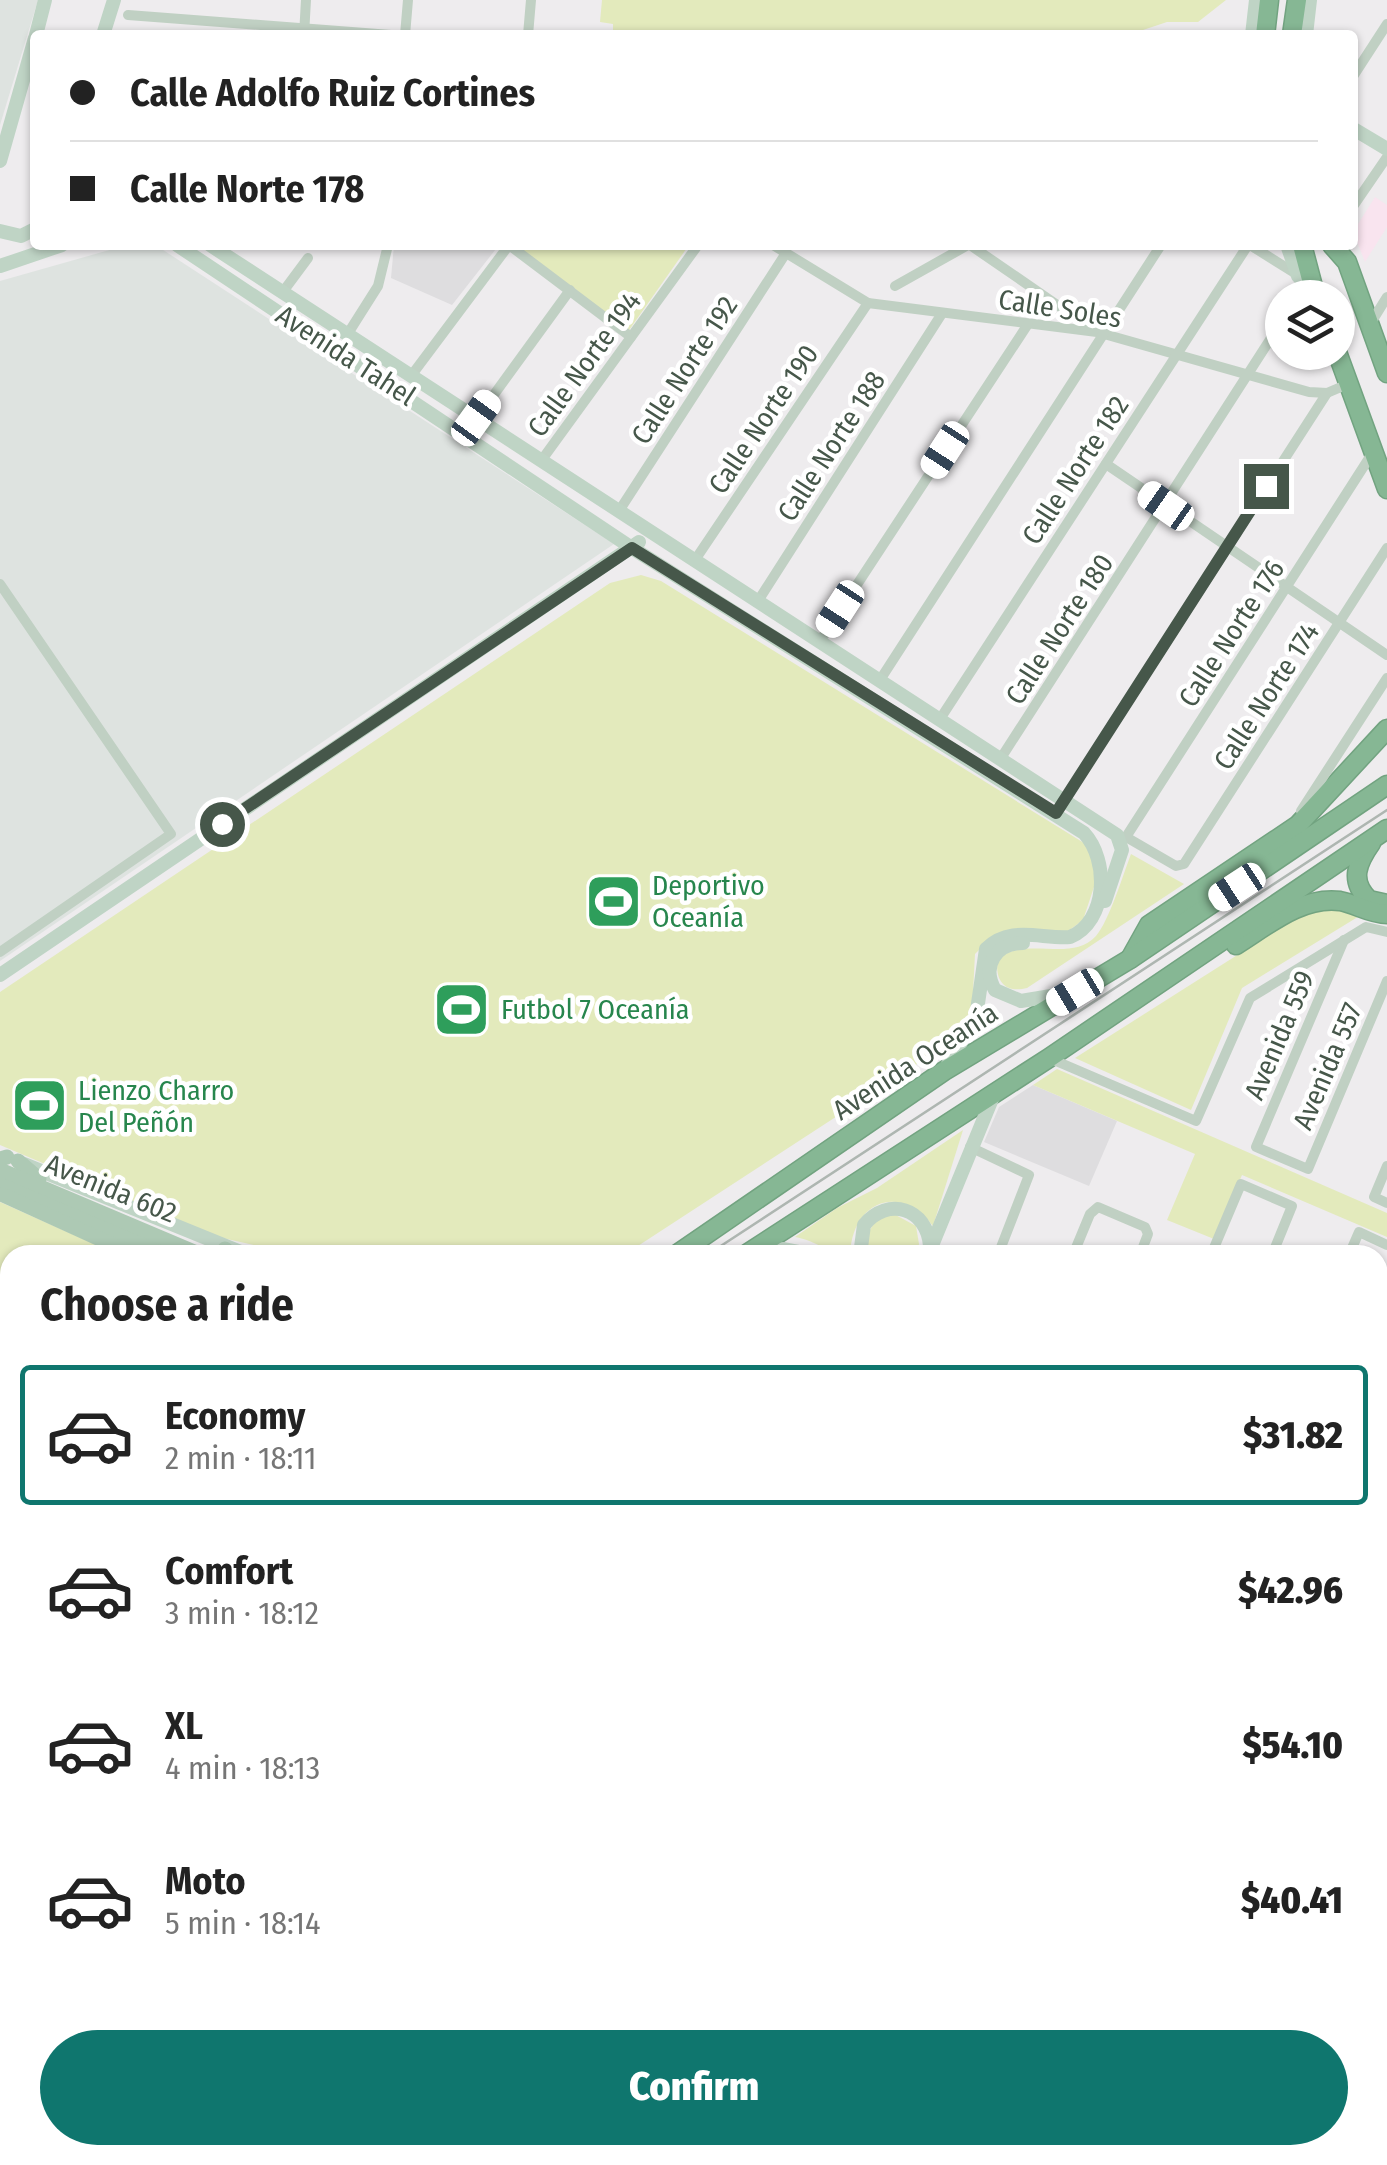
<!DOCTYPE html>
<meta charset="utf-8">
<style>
body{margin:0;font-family:"Fira Sans Condensed",sans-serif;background:#f2f2f2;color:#222;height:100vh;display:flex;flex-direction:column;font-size:38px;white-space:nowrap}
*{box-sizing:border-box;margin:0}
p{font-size:32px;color:#767676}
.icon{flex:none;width:55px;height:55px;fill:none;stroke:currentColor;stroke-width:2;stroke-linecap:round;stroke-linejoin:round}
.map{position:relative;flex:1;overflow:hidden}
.drawer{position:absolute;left:0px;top:1245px;width:1388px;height:920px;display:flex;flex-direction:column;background:#fff;border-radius:30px 30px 0 0;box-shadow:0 2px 8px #0004}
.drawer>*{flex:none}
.banner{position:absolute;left:30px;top:30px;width:1328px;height:220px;border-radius:10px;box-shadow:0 2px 8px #0004;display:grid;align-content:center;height:220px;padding:0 40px;background:#fff}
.fabs{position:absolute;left:1265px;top:280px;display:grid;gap:20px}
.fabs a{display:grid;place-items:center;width:90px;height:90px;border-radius:50%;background:#fff;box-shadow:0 2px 8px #0004;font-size:50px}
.end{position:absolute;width:45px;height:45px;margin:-22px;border:12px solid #46574a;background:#fff;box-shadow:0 0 0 5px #fff}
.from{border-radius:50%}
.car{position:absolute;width:30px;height:60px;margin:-30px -15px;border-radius:12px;box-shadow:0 0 8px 2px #0007;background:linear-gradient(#fff 24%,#345 0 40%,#fff 0 76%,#345 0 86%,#fff 0)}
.banner b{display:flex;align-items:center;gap:35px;height:95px;font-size:38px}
.banner b+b{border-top:2px solid #e0e0e0}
.banner i{width:25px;height:25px;background:#222}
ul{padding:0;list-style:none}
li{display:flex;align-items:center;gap:30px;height:140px;margin:0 20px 15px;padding:0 20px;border:5px solid transparent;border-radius:10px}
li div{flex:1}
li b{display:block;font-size:38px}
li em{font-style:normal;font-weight:800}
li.current{border-color:#0f766e}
li>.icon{width:90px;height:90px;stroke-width:1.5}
h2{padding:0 40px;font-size:45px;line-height:120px}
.primary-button{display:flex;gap:20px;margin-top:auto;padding:20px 40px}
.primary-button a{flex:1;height:115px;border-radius:60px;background:#0f766e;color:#fff;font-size:40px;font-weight:800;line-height:115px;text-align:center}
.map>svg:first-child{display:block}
.commercial{fill:#f9e4ef}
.education{fill:#dedddf}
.airport{fill:#dee3e0}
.green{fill:#e3eabc}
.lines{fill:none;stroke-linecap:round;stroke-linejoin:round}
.highway-casing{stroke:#72a380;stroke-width:21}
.street{stroke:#c0d0c3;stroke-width:10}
.secondary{stroke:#bfd4c5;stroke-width:14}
.primary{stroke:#adc9b4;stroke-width:15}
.highway{stroke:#86b794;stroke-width:18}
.rail{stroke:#aeb6b1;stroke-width:2.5}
.route{stroke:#46574a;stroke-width:12}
.labels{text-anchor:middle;stroke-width:9;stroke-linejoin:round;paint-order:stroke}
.street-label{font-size:28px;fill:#46574a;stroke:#fff}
.leisure-label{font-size:28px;fill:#27864d;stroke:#fff;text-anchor:start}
</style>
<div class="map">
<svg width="1387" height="2165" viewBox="0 0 1387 2165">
<rect width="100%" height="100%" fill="#eeecee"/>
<polygon class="commercial" points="1375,197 1387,205 1387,227 1365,262 1353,232"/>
<g class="education">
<polygon points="394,245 499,245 452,305 391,278"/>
<polygon points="1033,1085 1117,1121 1089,1186 984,1142 999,1107"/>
<polygon points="353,2155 498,2155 494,2165 354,2165"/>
</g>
<g class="airport">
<polygon points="0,0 38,0 0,125"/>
<polygon points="127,245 157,246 614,544 0,961 0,281"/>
</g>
<g class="green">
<polygon points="602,0 1226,0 1198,22 1167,22 1128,35 613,35 613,24 600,22"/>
<polygon points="514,245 689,245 627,333"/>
<polygon points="641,575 661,581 1084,843 1091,851 1096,881 1083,920 1067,932 992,937 975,954 972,1011 957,1038 624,1255 299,1255 218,1237 0,1145 0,992 610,583"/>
<path d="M1131,854L1184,884L1027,988C1004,994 994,979 998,958C1029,936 1071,963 1096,936C1109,921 1123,875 1131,854Z"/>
<polygon points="1339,907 1361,915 1242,988 1191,1110 1075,1058 1305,912"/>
<polygon points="1057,1069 1387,1213 1387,1237 1242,1175 1214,1239 1167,1220 1195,1154 1033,1085"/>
<path d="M963,1130L933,1226C899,1182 852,1202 850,1255C831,1255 815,1240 795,1237L837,1208L877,1188Z"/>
<polygon points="0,1202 119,1255 10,1255 10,1311 0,1307"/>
<path d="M892,1213L916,1226L919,1244L916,1255H866C866,1232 870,1221 892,1213Z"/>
<polygon points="10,1688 10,2155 269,2155 274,2165 0,2165 0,1693"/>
</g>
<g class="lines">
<defs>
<g id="highway">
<polyline points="1265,35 1269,0"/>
<polyline points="1292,35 1297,0"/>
<polyline points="1302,245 1316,298"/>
<polyline points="1332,245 1347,262 1387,373"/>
<polyline points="1337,352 1387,489"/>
<path d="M1371,843C1357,863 1349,881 1369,900L1387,904"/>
<path d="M1236,945C1267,926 1301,896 1340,901C1356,904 1370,914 1387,914"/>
<polyline points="1130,959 1149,925 1298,825 1387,729"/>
<polyline points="676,1255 944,1071 1130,959 1387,785"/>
<polyline points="745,1255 1049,1058 1387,829"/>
<polyline points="0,1649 10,1642"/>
<polyline points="0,1679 10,1673"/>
</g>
</defs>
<use href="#highway" class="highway-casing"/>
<g class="street">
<polyline points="128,15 391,35"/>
<polyline points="304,35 306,0"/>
<polyline points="405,35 408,0"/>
<polyline points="528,35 531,0"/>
<polyline points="1352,78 1387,24"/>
<polyline points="1352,208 1387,157"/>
<polyline points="773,245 868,303 1097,332 1309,392 1327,393 1348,384"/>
<polyline points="970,245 1092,329"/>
<polyline points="1250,245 1298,275"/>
<polyline points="895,286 968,245"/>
<polyline points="282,293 308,258"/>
<polyline points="1369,326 1387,297"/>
<polyline points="347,335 378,286 388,245"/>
<polyline points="411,376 509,245 631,337"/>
<polyline points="477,418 570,290"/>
<polyline points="541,461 698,245"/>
<polyline points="1106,464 1387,655"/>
<polyline points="619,511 786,253"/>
<polyline points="695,560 868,303"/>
<polyline points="0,584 171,834 0,952"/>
<polyline points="758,601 941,315"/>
<polyline points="820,641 1028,324"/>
<polyline points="880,680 1161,245"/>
<polyline points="940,719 1248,245"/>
<polyline points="1001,758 1282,321"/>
<polyline points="1062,804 1327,393"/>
<polyline points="1301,811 1387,678"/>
<polyline points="1126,837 1373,452"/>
<polyline points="1126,837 1176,866 1184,864 1387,548"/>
<polyline points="1344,940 1256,1147 1308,1169 1387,981"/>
<polyline points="1049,1058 1196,1121 1250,998 1366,927 1387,932"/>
<polyline points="970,1147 1029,1175 998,1255"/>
<polyline points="1387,1166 1374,1197 1387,1203"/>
<polyline points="1073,1255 1090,1214 1098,1207 1145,1227 1148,1234 1140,1255"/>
<polyline points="1211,1255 1241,1184 1292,1206 1272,1255"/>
<polyline points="1349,1255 1359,1232 1387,1245"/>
<polyline points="1378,1348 1387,1326"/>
<polyline points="0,1393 10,1391"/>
<polyline points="0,1461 10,1513"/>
<polyline points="1378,1793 1387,1797"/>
<polyline points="1378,1901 1383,1904 1378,1917"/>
<polyline points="1378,2099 1387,2077"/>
<polyline points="615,2165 619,2155"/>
<polyline points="829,2165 833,2155"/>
<polyline points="888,2165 892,2155"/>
<polyline points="966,2165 970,2155"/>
<polyline points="1037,2165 1041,2155"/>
<polyline points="1206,2165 1210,2155"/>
<polyline points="1273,2165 1277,2155"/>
<polyline points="1350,2165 1354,2155"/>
</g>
<g class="secondary">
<polyline points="36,35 45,0"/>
<polyline points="103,35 114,0"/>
<polyline points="1252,35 1256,0"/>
<polyline points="1306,35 1310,0"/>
<polyline points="1352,128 1387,149"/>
<polyline points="0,161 35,38"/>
<polyline points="0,231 21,236 35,229"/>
<path d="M177,245L632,548L1084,833C1109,860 1108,921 1070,937C1040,939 1010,925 986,949L976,1017L947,1066"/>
<polyline points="210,245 1117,835 1122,850 1105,901"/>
<polyline points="1287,245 1298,276 1313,291"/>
<polyline points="0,266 62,245"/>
<path d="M1023,943C996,943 981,966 995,990L1021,1001L1069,993"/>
<polyline points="0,975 639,542"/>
<polyline points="24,1164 248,1255"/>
<polyline points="752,1253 784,1249 815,1255"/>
<path d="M860,1255L864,1225C888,1196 927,1208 930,1246"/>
<polyline points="928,1255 994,1094"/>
<polyline points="0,1325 10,1328"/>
<polyline points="1378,1447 1387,1450"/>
<polyline points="1378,1477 1387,1481"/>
<polyline points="1378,1745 1387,1722"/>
<polyline points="342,2155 344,2165"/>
<polyline points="511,2155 536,2165"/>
<polyline points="543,2165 548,2155"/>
<polyline points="1122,2165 1126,2155"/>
</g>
<g class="primary">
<polyline points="0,1159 7,1157"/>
<polyline points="18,1161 39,1179"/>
<polyline points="0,1170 201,1255"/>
<polyline points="0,1185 165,1255"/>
<polyline points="3,1195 135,1255"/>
<polyline points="225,1249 232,1255"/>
<polyline points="1378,2105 1387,2109"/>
<polyline points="280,2155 285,2165"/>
</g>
<use href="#highway" class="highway"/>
<g class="rail">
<polyline points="707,1255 1387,810"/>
<polyline points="0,1667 10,1660"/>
</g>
</g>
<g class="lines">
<polyline class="route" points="222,824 632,548 1056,813 1266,486"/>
</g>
<defs>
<symbol id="stadium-square" viewBox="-11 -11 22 22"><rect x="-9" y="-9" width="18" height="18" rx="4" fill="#2e9e5b" stroke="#fff"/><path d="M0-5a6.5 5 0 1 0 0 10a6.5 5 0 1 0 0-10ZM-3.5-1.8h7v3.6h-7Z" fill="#fff"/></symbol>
</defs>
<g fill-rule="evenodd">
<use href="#stadium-square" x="582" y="870" width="63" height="63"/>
<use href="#stadium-square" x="430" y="978" width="63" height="63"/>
<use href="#stadium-square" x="8" y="1074" width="63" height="63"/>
</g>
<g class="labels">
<g class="street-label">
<text transform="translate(1060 308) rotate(9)" y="10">Calle Soles</text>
<text transform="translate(346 355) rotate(33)" y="10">Avenida Tahel</text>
<text transform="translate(584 364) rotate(-54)" y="10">Calle Norte 194</text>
<text transform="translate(684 370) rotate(-57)" y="10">Calle Norte 192</text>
<text transform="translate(763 419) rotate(-56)" y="10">Calle Norte 190</text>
<text transform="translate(831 446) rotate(-57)" y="10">Calle Norte 188</text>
<text transform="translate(1075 470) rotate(-57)" y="10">Calle Norte 182</text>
<text transform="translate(1059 629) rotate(-57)" y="10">Calle Norte 180</text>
<text transform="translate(1231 633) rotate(-57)" y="10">Calle Norte 176</text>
<text transform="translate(1266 696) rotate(-57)" y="10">Calle Norte 174</text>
<text transform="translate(1279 1035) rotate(-67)" y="10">Avenida 559</text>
<text transform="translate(915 1061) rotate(-33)" y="10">Avenida Oceanía</text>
<text transform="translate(1327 1066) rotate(-67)" y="10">Avenida 557</text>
<text transform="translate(111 1188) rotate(22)" y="10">Avenida 602</text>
</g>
<g class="leisure-label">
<text x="652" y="895">Deportivo<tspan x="652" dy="32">Oceanía</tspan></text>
<text x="501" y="1019">Futbol 7 Oceanía</text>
<text x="78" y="1100">Lienzo Charro<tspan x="78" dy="32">Del Peñón</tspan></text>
</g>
</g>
</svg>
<div class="fabs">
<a><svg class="icon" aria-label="layers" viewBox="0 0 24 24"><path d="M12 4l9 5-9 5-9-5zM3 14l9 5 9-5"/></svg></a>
</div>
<i class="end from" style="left:222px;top:824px"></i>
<i class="end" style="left:1266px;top:486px"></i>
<i class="car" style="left:476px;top:418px;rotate:36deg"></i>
<i class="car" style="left:945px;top:450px;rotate:213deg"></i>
<i class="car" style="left:1166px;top:506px;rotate:305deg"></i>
<i class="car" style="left:840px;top:609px;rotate:213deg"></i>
<i class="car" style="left:1237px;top:887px;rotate:237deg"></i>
<i class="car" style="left:1075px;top:992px;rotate:239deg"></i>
<div class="banner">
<b><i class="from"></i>Calle Adolfo Ruiz Cortines</b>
<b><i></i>Calle Norte 178</b>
</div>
<section class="drawer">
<h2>Choose a ride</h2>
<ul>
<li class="current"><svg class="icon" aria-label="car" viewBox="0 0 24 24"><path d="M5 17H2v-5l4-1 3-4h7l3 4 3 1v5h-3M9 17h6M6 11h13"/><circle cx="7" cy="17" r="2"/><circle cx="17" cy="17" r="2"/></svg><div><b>Economy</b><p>2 min · 18:11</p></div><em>$31.82</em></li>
<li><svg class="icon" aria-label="car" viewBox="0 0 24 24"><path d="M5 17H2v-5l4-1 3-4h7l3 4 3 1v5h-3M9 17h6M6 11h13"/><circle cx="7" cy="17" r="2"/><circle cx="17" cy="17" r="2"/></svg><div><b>Comfort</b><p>3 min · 18:12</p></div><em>$42.96</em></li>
<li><svg class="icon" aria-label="car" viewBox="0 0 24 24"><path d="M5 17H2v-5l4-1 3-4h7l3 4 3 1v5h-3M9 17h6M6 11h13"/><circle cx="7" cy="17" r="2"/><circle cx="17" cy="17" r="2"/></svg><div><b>XL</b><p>4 min · 18:13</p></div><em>$54.10</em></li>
<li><svg class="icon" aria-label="car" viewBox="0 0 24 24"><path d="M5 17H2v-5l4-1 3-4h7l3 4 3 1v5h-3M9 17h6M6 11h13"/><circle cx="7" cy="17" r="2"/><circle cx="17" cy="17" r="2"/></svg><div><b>Moto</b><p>5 min · 18:14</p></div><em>$40.41</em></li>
</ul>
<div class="primary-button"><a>Confirm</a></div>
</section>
</div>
